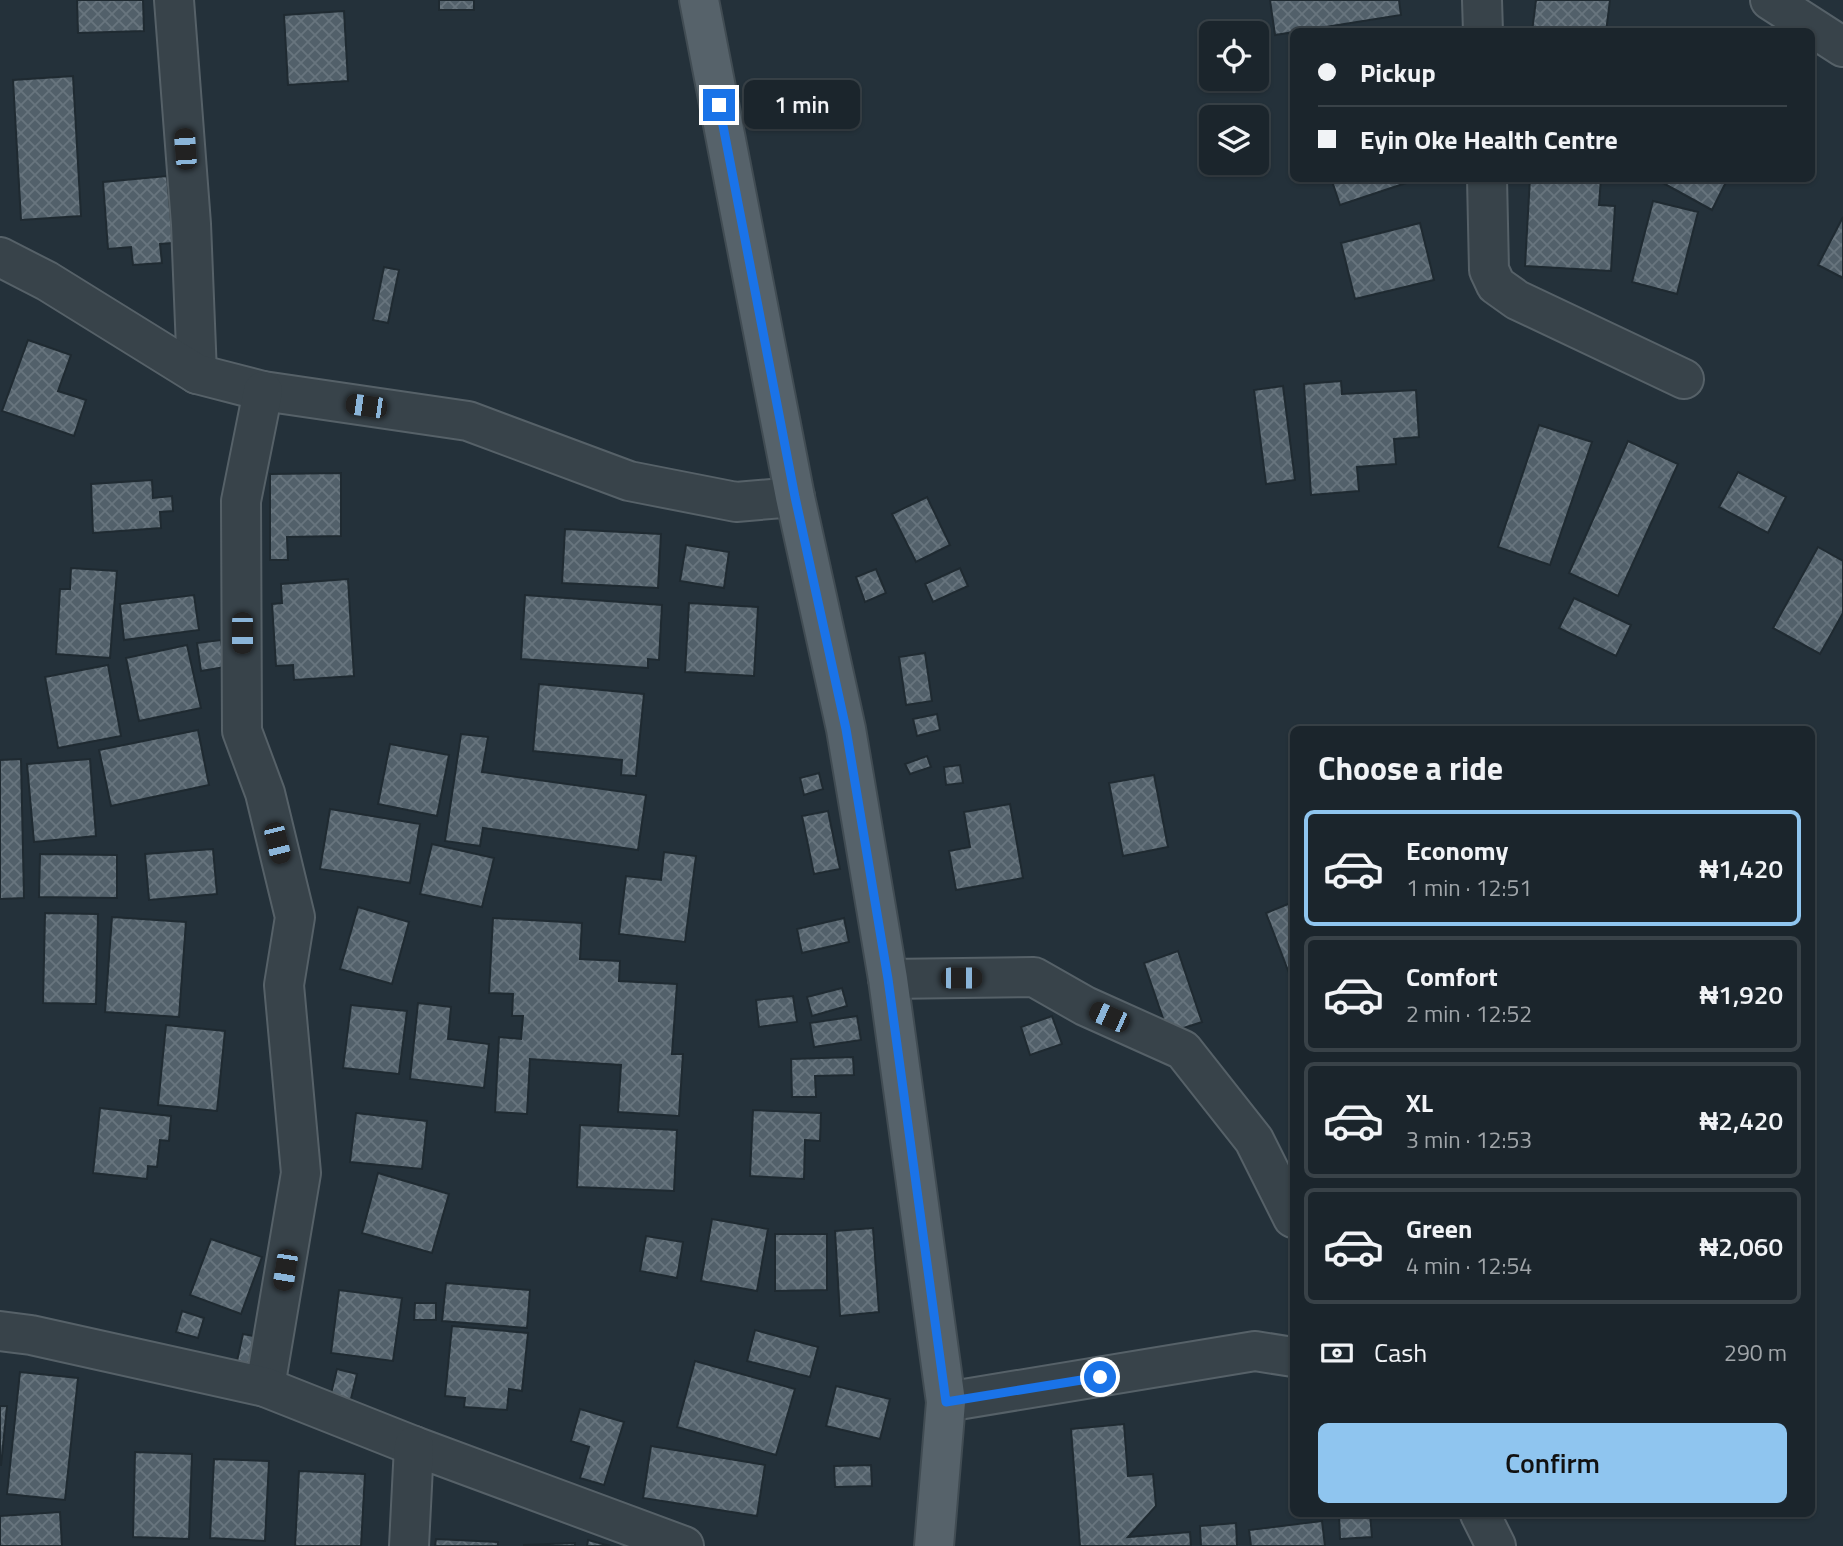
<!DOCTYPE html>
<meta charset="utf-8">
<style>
body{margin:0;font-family:"Titillium Web",sans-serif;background:#283138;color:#f1f3f6;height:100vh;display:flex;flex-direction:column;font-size:26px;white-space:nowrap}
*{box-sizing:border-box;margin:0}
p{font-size:23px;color:#a0a5a9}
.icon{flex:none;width:38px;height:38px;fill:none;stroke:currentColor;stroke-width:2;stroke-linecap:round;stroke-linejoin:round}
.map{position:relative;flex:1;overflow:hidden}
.panel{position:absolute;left:1290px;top:726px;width:525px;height:791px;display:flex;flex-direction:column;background:#1b252c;border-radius:10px;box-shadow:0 2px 5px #0004,0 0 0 2px #394248}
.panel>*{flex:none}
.hud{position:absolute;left:1290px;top:28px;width:525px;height:154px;border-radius:10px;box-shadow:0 2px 5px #0004,0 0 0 2px #394248;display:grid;align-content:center;height:154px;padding:0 28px;background:#1b252c}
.controls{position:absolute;left:1199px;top:21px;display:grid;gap:14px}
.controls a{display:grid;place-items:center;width:70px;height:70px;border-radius:10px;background:#1b252c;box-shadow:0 2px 5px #0004,0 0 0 2px #394248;font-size:35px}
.end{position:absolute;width:32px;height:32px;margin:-16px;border:9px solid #1a73e8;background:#fff;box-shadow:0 0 0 4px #fff}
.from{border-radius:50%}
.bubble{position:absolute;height:49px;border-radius:10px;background:#1b252c;box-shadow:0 2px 5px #0004,0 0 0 2px #394248;font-size:23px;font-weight:600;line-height:49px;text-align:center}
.car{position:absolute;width:21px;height:42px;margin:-21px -10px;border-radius:9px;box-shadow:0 0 5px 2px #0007;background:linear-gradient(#222 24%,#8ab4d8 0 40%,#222 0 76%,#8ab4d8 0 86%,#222 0)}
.hud b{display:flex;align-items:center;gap:24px;height:66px;font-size:26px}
.hud b+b{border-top:2px solid #394248}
.hud i{width:18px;height:18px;background:#f1f3f6}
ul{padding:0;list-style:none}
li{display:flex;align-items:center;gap:21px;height:116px;margin:0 14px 10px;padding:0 14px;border:4px solid #394248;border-radius:10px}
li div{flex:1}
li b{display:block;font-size:26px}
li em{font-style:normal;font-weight:600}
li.selected{border-color:#8fc5ef}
li>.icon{width:63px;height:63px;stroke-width:1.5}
h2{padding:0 28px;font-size:32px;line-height:84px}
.pay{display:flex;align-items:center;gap:18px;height:77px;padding:0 28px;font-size:26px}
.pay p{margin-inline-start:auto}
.button{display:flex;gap:14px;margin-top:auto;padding:14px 28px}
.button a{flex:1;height:80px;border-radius:10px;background:#8fc5ef;color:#111;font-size:28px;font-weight:600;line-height:80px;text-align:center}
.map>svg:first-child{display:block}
.building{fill:url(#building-cross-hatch);stroke:#1f2a31;stroke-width:2}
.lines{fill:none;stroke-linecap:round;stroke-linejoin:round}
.minor-casing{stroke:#566168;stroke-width:42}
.primary-casing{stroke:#414c53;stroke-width:42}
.minor{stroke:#38434a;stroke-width:38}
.primary{stroke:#56626a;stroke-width:38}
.route{stroke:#1a73e8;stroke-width:9}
</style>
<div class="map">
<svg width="1843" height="1546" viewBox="0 0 1843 1546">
<defs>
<pattern id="building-cross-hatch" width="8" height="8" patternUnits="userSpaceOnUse" patternTransform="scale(1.75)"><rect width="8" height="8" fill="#52606a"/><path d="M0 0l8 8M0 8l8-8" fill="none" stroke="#68757e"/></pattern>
</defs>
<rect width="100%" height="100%" fill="#24313a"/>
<g class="building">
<polygon points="77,0 143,0 144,31 78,33"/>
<rect x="439" y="0" width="35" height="10"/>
<polygon points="1270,0 1399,0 1401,15 1275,35"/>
<polygon points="1536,0 1610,0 1606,32 1532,32"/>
<polygon points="344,11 348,81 288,85 284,15"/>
<polygon points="73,76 81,216 21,220 13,80"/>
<polygon points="167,176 173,243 160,244 162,263 133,265 131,247 108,249 103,182"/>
<polygon points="1331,178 1421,178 1340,205"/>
<polygon points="1530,178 1601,178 1599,205 1615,206 1611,271 1525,266"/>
<polygon points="1654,178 1728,178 1712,210"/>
<polygon points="1653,201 1698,212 1677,294 1632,282"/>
<polygon points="1843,217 1843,278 1818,265"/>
<polygon points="1420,223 1434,280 1355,299 1341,243"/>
<polygon points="384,267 399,270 388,323 373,320"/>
<polygon points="28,340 71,355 58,391 86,400 74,436 2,411"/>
<polygon points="1341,381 1342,394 1416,390 1419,437 1394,439 1396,464 1357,467 1359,491 1311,495 1304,384"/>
<polygon points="1283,386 1295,480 1266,484 1254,390"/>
<polygon points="1539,425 1592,442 1550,565 1498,547"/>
<polygon points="1628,441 1678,464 1618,596 1569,573"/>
<polygon points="1738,472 1786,497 1768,533 1719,507"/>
<polygon points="341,473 341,536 287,537 288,560 270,560 270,474"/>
<polygon points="152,480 153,498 172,496 173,511 160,512 161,528 93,533 91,484"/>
<polygon points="927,497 950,545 916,562 892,514"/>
<polygon points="565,529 661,534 658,588 562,583"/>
<polygon points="686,545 729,552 724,588 680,581"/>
<polygon points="1818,547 1843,561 1843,613 1820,654 1773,628"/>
<polygon points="71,568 117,571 110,658 56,654 60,589 70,589"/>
<polygon points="960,568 968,586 933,602 925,584"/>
<polygon points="876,569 886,593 865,602 856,577"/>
<polygon points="348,579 354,676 294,680 293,665 276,666 272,604 282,603 281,584"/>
<polygon points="194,595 199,630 124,640 120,604"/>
<polygon points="525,595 662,605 659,660 648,659 648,668 521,659"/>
<polygon points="1574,598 1631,625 1616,656 1559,628"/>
<polygon points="689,603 758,607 754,676 685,672"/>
<polygon points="221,640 225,667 201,671 197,643"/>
<polygon points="187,645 201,708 139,721 126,658"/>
<polygon points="925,653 932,701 906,705 899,657"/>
<polygon points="108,665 121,736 58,748 45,677"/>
<polygon points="539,684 644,694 636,776 621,775 622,760 533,751"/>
<polygon points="937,714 940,730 917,736 913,719"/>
<polygon points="198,730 209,785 111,806 99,750"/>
<polygon points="461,734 488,737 482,772 646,795 638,850 483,828 480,846 445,841"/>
<polygon points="390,744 449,755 437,816 378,804"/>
<polygon points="927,756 931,767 910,774 905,764"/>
<polygon points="21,759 24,898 0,899 0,760"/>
<polygon points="90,759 96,836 34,842 27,764"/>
<polygon points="960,765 963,783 946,785 944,767"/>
<polygon points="819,773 823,789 804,795 800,778"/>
<polygon points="1154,775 1168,847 1123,856 1109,783"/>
<polygon points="1010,804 1023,878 956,890 949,851 970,847 964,812"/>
<polygon points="330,809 420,824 410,883 320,869"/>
<polygon points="828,811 840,869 814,874 802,816"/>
<polygon points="432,844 494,858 482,907 420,894"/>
<polygon points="213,849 217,894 149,900 145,854"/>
<polygon points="664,852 696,856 685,942 619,934 626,876 661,880"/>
<polygon points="40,854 117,855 117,898 39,897"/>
<polygon points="1293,902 1293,972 1289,973 1266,913"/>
<polygon points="358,907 409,922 392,984 340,969"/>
<polygon points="45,913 98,914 96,1004 43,1003"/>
<polygon points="112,917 186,922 179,1017 105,1012"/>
<polygon points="493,918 582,923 580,959 620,961 619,981 677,984 672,1054 683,1054 679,1116 618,1112 621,1065 530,1059 527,1114 495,1112 499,1037 521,1039 523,1016 512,1016 513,994 489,993"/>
<polygon points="844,918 849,942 802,953 797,929"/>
<polygon points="1178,951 1202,1022 1168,1033 1144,963"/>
<polygon points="842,988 847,1006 812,1016 807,997"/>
<polygon points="793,996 797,1022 759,1027 756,1000"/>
<polygon points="418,1003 451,1007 448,1039 489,1044 484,1088 410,1079"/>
<polygon points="351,1005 407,1011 399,1074 343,1068"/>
<polygon points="857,1016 861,1040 814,1047 810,1023"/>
<polygon points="1052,1016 1062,1044 1030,1055 1021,1027"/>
<polygon points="166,1025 225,1031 217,1111 158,1105"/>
<polygon points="853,1057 854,1075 815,1076 816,1097 792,1097 791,1059"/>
<polygon points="100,1108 171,1116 169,1141 160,1140 157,1167 148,1166 147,1179 93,1173"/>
<polygon points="753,1110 821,1113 820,1141 805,1140 804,1179 750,1176"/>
<polygon points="356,1113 427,1121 422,1169 350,1162"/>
<polygon points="580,1125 677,1130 674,1191 577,1187"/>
<polygon points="378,1173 449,1194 432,1253 362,1233"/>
<polygon points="712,1219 768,1229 757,1291 701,1281"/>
<polygon points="873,1228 879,1312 840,1316 835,1231"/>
<polygon points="775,1234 827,1234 827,1290 775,1291"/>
<polygon points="646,1236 683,1242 677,1278 640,1271"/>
<polygon points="211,1239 262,1257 241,1314 190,1295"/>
<polygon points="446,1283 530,1290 527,1328 442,1321"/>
<polygon points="339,1290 402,1298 393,1361 331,1353"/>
<polygon points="415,1303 436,1303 436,1320 414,1320"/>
<polygon points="182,1311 204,1318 198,1338 176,1332"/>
<polygon points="452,1326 528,1333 522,1391 509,1389 507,1410 464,1407 465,1398 445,1396"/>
<polygon points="755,1330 818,1347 810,1377 747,1361"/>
<polygon points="243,1334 264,1338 258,1366 237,1361"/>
<polygon points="695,1361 795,1389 776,1455 677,1427"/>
<polygon points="337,1369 357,1374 350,1403 330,1398"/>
<polygon points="20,1372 78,1378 65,1500 7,1494"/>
<polygon points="836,1386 890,1399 880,1439 826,1426"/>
<polygon points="0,1406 7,1406 1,1465 0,1465"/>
<polygon points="580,1409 624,1422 604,1485 580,1478 589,1447 571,1441"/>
<polygon points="1124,1424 1128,1476 1153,1474 1156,1506 1128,1537 1190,1532 1191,1546 1080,1546 1071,1429"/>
<polygon points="651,1446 765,1465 757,1516 643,1498"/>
<polygon points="135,1452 192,1454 189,1539 133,1537"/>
<polygon points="214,1459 269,1461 265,1541 210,1538"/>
<polygon points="871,1465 872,1486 835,1487 834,1466"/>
<polygon points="299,1471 365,1474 361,1546 295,1546"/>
<polygon points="60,1512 62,1546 0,1546 0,1516"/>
<polygon points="1339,1514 1370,1514 1372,1537 1340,1539"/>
<polygon points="1322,1521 1325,1546 1251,1546 1249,1530"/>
<polygon points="1236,1523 1237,1546 1201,1546 1200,1526"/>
<polygon points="436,1539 498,1542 498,1546 435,1546"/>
<polygon points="588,1540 610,1546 587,1546"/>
<polygon points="575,1543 575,1546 524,1546 524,1545"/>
</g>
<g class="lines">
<defs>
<g id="minor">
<polyline points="174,0 191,224 197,374"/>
<polyline points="1482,0 1483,32"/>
<polyline points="1770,0 1843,47"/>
<polyline points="1487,178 1489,270 1496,285 1517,300 1684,379"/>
<polyline points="0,257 47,281 197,374 263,391 468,421 629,481 736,502 795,497"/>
<polyline points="263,391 241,501 242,731 265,793 295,917 284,985 301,1173 265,1387"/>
<polyline points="888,979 1034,977 1085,1006 1183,1050 1254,1140 1293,1218"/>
<polyline points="0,1331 31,1335 265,1387 414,1446 684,1546"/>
<polyline points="946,1402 1255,1351 1293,1357"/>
<polyline points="1480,1514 1496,1546"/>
<polyline points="409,1546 414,1446"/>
</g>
<polyline id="primary" points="699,0 795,497 846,729 888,979 946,1402 934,1546"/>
</defs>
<use href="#minor" class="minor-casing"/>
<use href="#primary" class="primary-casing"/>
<use href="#minor" class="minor"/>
<use href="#primary" class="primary"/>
</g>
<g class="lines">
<polyline class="route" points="719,105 795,497 846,729 888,979 946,1402 1100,1377"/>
</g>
</svg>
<div class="controls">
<a><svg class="icon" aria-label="locate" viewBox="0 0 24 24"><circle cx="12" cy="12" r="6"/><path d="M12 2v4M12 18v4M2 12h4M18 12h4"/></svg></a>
<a><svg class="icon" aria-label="layers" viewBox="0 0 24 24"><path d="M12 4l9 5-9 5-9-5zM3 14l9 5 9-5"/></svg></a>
</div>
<i class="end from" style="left:1100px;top:1377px"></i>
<i class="end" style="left:719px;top:105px"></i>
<div class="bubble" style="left:744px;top:80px;width:116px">1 min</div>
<i class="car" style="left:185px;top:149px;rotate:356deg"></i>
<i class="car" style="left:366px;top:406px;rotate:278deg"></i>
<i class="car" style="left:242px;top:633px;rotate:180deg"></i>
<i class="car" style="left:277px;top:843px;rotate:166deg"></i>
<i class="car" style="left:961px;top:978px;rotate:90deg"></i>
<i class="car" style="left:1109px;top:1017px;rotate:294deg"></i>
<i class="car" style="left:285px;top:1270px;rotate:189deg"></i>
<div class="hud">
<b><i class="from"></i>Pickup</b>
<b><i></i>Eyin Oke Health Centre</b>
</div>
<section class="panel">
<h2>Choose a ride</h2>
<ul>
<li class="selected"><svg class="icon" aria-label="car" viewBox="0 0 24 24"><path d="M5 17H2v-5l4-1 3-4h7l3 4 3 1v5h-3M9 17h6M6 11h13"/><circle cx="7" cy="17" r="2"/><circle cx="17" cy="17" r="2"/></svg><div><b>Economy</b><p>1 min · 12:51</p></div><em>₦1,420</em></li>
<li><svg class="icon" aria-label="car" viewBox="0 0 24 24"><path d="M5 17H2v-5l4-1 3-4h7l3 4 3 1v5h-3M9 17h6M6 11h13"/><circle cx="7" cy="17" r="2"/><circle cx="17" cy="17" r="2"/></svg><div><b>Comfort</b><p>2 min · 12:52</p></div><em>₦1,920</em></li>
<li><svg class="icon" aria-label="car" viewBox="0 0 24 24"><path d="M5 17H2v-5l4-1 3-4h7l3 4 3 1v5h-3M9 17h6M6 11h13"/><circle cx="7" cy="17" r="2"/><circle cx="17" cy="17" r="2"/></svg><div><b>XL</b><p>3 min · 12:53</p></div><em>₦2,420</em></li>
<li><svg class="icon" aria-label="car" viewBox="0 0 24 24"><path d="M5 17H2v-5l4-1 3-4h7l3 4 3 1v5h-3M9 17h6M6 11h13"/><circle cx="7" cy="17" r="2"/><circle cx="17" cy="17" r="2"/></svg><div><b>Green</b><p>4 min · 12:54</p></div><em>₦2,060</em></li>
</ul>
<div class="pay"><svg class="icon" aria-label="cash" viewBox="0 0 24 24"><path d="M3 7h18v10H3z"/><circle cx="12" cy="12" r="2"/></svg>Cash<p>290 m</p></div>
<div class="button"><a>Confirm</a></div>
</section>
</div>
